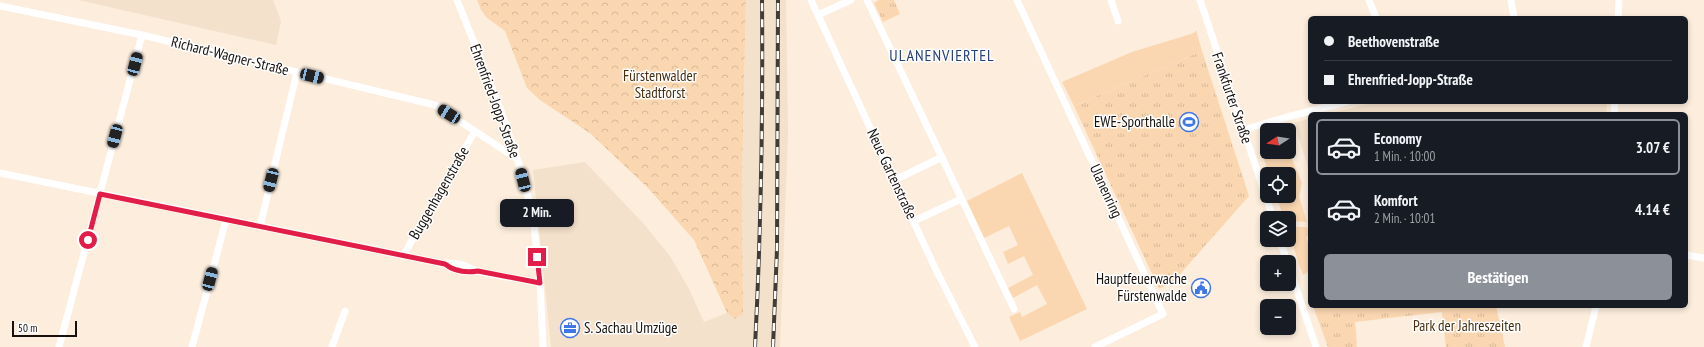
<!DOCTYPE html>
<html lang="de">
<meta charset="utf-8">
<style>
body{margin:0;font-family:"PT Sans Narrow",sans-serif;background:#20242c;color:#f1f3f6;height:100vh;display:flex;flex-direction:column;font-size:15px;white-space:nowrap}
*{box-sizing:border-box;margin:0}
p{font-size:13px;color:#9ea1a6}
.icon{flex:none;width:22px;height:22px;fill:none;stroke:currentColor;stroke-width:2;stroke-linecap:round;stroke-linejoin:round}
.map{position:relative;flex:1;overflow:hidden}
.drawer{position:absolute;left:1308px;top:112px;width:380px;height:196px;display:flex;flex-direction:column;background:#171b24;border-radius:6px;box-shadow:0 2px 6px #0003}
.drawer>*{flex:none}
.guide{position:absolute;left:1308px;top:16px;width:380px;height:88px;border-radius:6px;box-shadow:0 2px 6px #0003;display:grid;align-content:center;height:88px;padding:0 16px;background:#171b24}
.needle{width:26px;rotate:258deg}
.fabs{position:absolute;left:1260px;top:123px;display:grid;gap:8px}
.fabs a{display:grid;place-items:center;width:36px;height:36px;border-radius:6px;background:#171b24;box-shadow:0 2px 6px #0003;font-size:20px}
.scale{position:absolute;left:12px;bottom:10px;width:65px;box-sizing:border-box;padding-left:4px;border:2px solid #16110c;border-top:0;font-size:11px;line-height:14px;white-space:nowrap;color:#16110c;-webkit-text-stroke:3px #fff;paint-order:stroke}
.end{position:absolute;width:18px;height:18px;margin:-9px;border:5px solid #e11d48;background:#fff;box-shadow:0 0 0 2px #fff}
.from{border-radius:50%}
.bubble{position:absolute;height:28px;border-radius:6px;background:#171b24;box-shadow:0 2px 6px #0003;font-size:13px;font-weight:800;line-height:28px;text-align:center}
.car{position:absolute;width:12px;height:24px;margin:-12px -6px;border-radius:5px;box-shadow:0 0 3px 1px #0007;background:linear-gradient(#222 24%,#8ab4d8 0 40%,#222 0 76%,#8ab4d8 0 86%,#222 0)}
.guide b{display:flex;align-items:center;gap:14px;height:38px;font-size:15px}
.guide b+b{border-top:1px solid #363941}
.guide i{width:10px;height:10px;background:#f1f3f6}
ul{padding:7px 0 0;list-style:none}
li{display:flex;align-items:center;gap:12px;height:56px;margin:0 8px 6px;padding:0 8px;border:2px solid transparent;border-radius:6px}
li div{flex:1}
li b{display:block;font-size:15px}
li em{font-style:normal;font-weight:800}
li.active{border-color:#8c9099}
li>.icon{width:36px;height:36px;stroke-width:1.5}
.action{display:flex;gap:8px;margin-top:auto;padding:8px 16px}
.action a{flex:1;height:46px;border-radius:6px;background:#8c9099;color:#fff;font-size:16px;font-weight:800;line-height:46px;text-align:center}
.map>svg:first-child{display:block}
.built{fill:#f4e1cb}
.grass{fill:#fbd7b1}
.forest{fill:url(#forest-crowns)}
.park{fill:url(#park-tufts)}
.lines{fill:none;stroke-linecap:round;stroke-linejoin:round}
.minor{stroke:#fff;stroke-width:7}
.rail-casing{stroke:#433c35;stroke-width:4}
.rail{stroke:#fff;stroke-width:2.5;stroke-dasharray:8;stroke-linecap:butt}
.route{stroke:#e11d48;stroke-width:5}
.labels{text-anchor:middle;stroke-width:3;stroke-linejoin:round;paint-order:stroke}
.street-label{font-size:15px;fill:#16110c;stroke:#fff}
.park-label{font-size:15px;fill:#492f0f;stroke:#fff}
.poi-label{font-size:15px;fill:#16110c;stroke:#fff;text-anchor:end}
.neighbourhood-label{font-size:16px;letter-spacing:1px;fill:#254178;stroke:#fff}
</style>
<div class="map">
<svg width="1704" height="347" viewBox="0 0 1704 347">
<defs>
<pattern id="forest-crowns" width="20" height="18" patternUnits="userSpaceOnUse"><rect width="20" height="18" fill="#fbd7b1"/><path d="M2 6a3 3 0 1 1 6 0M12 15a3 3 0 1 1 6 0" fill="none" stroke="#d6b897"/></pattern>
<pattern id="park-tufts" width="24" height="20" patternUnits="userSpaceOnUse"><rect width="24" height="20" fill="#fbd7b1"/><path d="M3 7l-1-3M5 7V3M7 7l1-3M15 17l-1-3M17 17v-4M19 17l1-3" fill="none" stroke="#d6b897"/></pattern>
</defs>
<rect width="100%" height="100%" fill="#fceddd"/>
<g class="built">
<polygon points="78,0 273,0 281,21 276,45"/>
<polygon points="746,0 786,0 788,132 780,347 551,347 533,170 585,162 643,223 670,256 689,289 704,322 727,313 735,319 743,314 742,177"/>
<polygon points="1376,102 1607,102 1606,114 1326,114"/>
<polygon points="1310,118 1310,174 1294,123"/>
</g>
<g class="grass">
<polygon points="1196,30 1202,51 1074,106 1062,82 1132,52 1194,33"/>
<polygon points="1289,139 1294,153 1291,157 1302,183 1299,197 1307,222 1289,221 1289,218 1284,218 1276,196 1289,196 1289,174 1269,174 1264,159 1269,152 1289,152"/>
<polygon points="1022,173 1087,309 1020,341 1009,317 1020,312 1022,317 1047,304 1037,285 1013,298 1008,288 1033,275 1024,256 1008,264 1003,252 1018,245 1009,226 984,238 967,201"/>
<polygon points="1289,227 1306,227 1310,233 1306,237 1310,249 1310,271 1303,275 1289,234"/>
</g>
<polygon class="forest" points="477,0 746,0 742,177 743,314 735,319 727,313 694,240 649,189 591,134 540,100 527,88 505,31 487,18 481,10"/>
<g class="park">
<polygon points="879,0 894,0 900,14 883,22 874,3"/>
<polygon points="1202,51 1249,196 1174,281 1159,289 1074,106"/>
<polygon points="1313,306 1496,306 1505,347 1446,347 1442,312 1355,322 1357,347 1328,347"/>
</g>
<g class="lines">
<g class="minor">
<polyline points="457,0 500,108 520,167 533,216 540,283 543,347"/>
<polyline points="811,0 935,268 975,347"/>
<polyline points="867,0 1014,309"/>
<polyline points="1017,0 1163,314 1095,347"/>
<polyline points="1111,0 1118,21"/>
<polyline points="1200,0 1273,218"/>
<polyline points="1369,0 1376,18"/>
<polyline points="1511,0 1514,18"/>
<polyline points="0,6 142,35 435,105 516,158"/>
<polyline points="818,15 851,0"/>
<polyline points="1618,18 1619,0"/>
<polyline points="1614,114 1615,102"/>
<polyline points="1243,130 1287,117 1346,102"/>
<path d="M0,173L445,264C463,261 465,268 481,272C500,276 520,279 540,283"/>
<polyline points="895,180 942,157"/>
<polyline points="914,221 961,199"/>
<polyline points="260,226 297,72"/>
<polyline points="1280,240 1287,262"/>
<polyline points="1686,255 1704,258"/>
<polyline points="403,256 475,131"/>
<path d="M445,264C455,272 466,273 478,271"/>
<polyline points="1289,267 1316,347"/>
<polyline points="59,347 142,35"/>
<polyline points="192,347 226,220"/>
<polyline points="332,347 345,311"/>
<polyline points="1586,347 1596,306"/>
</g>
<defs>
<g id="rail">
<path d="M755,347C761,231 763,116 762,0"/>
<polyline points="773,347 777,249 778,0"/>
</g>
</defs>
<use href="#rail" class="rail-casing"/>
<use href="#rail" class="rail"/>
</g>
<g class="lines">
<path class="route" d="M88,240L100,194L445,264C455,272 466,273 478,271L540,283L537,257"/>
</g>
<defs>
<symbol id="stadium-ring" viewBox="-11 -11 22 22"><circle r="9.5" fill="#fff" stroke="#4077e7" stroke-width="1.5"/><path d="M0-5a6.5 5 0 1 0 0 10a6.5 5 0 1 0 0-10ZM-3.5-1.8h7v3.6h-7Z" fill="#4077e7"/></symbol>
<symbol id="civic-ring" viewBox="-11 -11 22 22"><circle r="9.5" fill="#fff" stroke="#4077e7" stroke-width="1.5"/><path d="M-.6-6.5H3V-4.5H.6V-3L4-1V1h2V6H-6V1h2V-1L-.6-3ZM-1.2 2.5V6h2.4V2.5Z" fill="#4077e7"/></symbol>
<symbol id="office-ring" viewBox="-11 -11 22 22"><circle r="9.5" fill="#fff" stroke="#4077e7" stroke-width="1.5"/><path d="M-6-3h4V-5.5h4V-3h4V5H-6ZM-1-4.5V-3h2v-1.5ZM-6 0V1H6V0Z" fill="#4077e7"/></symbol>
</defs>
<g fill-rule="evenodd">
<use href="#stadium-ring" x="1178" y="111" width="22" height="22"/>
<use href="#civic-ring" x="1190" y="277" width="22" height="22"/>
<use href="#office-ring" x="559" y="317" width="22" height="22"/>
</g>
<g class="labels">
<g class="street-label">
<text transform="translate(230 56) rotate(14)" y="5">Richard-Wagner-Straße</text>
<text transform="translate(1232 98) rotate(71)" y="5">Frankfurter Straße</text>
<text transform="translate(495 101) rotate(70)" y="5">Ehrenfried-Jopp-Straße</text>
<text transform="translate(892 174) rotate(65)" y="5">Neue Gartenstraße</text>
<text transform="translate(1106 191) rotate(65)" y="5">Ulanenring</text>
<text transform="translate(439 193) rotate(-60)" y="5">Buggenhagenstraße</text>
</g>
<g class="park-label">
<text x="660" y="81">Fürstenwalder<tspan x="660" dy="17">Stadtforst</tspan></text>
<text x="1467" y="331">Park der Jahreszeiten</text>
</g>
<g class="poi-label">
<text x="1175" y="127">EWE-Sporthalle</text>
<text x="1187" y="284">Hauptfeuerwache<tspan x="1187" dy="17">Fürstenwalde</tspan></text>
<text x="584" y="333" text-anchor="start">S. Sachau Umzüge</text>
</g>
<g class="neighbourhood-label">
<text x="942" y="61">ULANENVIERTEL</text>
</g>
</g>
</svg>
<div class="fabs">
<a><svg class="needle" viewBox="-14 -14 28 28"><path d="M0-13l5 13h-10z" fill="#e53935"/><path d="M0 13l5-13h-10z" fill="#9ea1a6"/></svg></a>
<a><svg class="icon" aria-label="locate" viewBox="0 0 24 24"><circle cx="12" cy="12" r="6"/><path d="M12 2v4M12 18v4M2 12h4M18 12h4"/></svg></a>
<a><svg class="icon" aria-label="layers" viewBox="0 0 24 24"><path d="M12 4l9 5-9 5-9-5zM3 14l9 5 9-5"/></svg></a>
<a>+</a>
<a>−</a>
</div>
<div class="scale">50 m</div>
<i class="end from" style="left:88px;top:240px"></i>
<i class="end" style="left:537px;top:257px"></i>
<div class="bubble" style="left:500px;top:199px;width:74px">2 Min.</div>
<i class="car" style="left:135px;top:64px;rotate:15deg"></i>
<i class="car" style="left:312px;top:76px;rotate:104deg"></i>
<i class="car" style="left:449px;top:114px;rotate:302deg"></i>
<i class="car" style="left:115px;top:136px;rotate:195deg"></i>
<i class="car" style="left:271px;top:180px;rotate:194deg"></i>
<i class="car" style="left:523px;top:180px;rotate:346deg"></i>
<i class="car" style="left:210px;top:279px;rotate:15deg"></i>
<div class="guide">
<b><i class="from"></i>Beethovenstraße</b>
<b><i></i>Ehrenfried-Jopp-Straße</b>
</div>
<section class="drawer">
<ul>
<li class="active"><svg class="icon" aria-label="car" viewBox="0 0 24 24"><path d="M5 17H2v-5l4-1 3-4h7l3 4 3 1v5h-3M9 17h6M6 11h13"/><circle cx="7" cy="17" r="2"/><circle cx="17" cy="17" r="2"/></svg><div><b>Economy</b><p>1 Min. · 10:00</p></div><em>3.07 €</em></li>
<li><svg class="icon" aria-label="car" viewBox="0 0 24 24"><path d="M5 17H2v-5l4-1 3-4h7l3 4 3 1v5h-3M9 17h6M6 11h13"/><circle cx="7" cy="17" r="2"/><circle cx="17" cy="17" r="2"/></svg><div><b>Komfort</b><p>2 Min. · 10:01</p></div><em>4.14 €</em></li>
</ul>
<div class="action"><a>Bestätigen</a></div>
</section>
</div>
